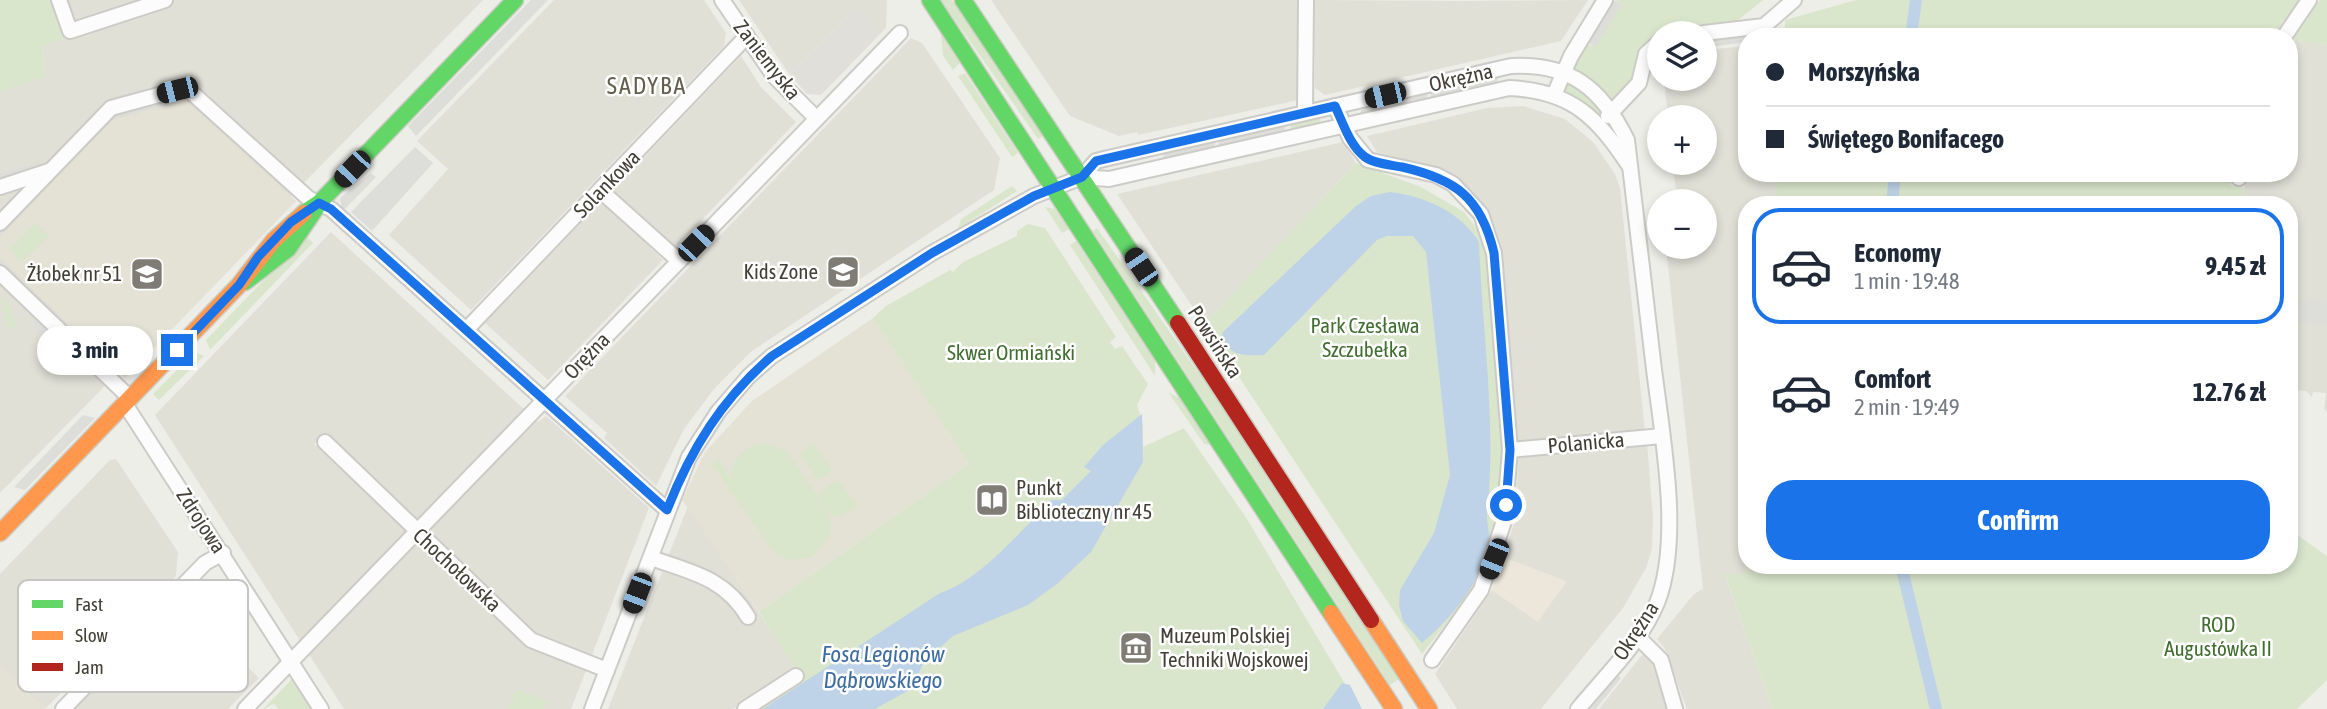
<!DOCTYPE html>
<meta charset="utf-8">
<style>
body{margin:0;font-family:"Asap Condensed",sans-serif;background:#f6f6f7;color:#1f2937;height:100vh;display:flex;flex-direction:column;font-size:26px;white-space:nowrap}
*{box-sizing:border-box;margin:0}
p{font-size:23px;color:#747a83}
.icon{flex:none;width:38px;height:38px;fill:none;stroke:currentColor;stroke-width:2;stroke-linecap:round;stroke-linejoin:round}
.map{position:relative;flex:1;overflow:hidden}
.drawer{position:absolute;left:1738px;top:196px;width:560px;height:378px;display:flex;flex-direction:column;background:#fff;border-radius:28px;box-shadow:0 4px 10px #0003}
.drawer>*{flex:none}
.top-card{position:absolute;left:1738px;top:28px;width:560px;height:154px;border-radius:28px;box-shadow:0 4px 10px #0003;display:grid;align-content:center;height:154px;padding:0 28px;background:#fff}
.controls{position:absolute;left:1647px;top:21px;display:grid;gap:14px}
.controls a{display:grid;place-items:center;width:70px;height:70px;border-radius:50%;background:#fff;box-shadow:0 4px 10px #0003;font-size:35px}
.end{position:absolute;width:32px;height:32px;margin:-16px;border:9px solid #1a73e8;background:#fff;box-shadow:0 0 0 4px #fff}
.from{border-radius:50%}
.bubble{position:absolute;height:49px;border-radius:24px;background:#fff;box-shadow:0 4px 10px #0003;font-size:23px;font-weight:700;line-height:49px;text-align:center}
.car{position:absolute;width:21px;height:42px;margin:-21px -10px;border-radius:9px;box-shadow:0 0 5px 2px #0007;background:linear-gradient(#222 24%,#8ab4d8 0 40%,#222 0 76%,#8ab4d8 0 86%,#222 0)}
.top-card b{display:flex;align-items:center;gap:24px;height:66px;font-size:26px}
.top-card b+b{border-top:2px solid #e0e1e3}
.top-card i{width:18px;height:18px;background:#1f2937}
ul{padding:12px 0 0;list-style:none}
li{display:flex;align-items:center;gap:21px;height:116px;margin:0 14px 10px;padding:0 14px;border:4px solid transparent;border-radius:28px}
li div{flex:1}
li b{display:block;font-size:26px}
li em{font-style:normal;font-weight:700}
li.active{border-color:#1a73e8}
li>.icon{width:63px;height:63px;stroke-width:1.5}
.primary-button{display:flex;gap:14px;margin-top:auto;padding:14px 28px}
.primary-button a{flex:1;height:80px;border-radius:28px;background:#1a73e8;color:#fff;font-size:28px;font-weight:700;line-height:80px;text-align:center}
.map>svg:first-child{display:block}
.residential{fill:#e1e0d7;fill-rule:evenodd}
.commercial{fill:#ece7da}
.industrial{fill:#e1dfda}
.education{fill:#e4e1d5}
.green{fill:#d9e6cc}
.parking{fill:#ddddd9}
.water{fill:#bed3e7}
.lines{fill:none;stroke-linecap:round;stroke-linejoin:round}
.canal{stroke:#bed3e7;stroke-width:12}
.street-casing{stroke:#cccbc7;stroke-width:18}
.fast-casing{stroke:#cccbc1;stroke-width:19}
.slow-casing{stroke:#cccbc1;stroke-width:19}
.jam-casing{stroke:#cccbc1;stroke-width:19}
.street{stroke:#fcfcfc;stroke-width:14}
.fast{stroke:#63d668;stroke-width:16}
.slow{stroke:#ff974d;stroke-width:16}
.jam{stroke:#b3261e;stroke-width:16}
.route{stroke:#1a73e8;stroke-width:9}
.labels{text-anchor:middle;stroke-width:5;stroke-linejoin:round;paint-order:stroke}
.street-label{font-size:21px;fill:#433f36;stroke:#fff}
.poi-label{font-size:21px;fill:#433f36;stroke:#fff;text-anchor:end}
.park-label{font-size:21px;fill:#416d31;stroke:#fff}
.water-label{font-size:23px;font-style:italic;fill:#3d6ca1;stroke:#fff}
.quarter-label{font-size:24px;letter-spacing:2px;fill:#645e4f;stroke:#fff}
.key{fill:#fff;stroke:#c7c5c3;stroke-width:2}
.key-label{font-size:19px;fill:#433f36}
</style>
<div class="map">
<svg width="2327" height="709" viewBox="0 0 2327 709">
<rect width="100%" height="100%" fill="#eeeee9"/>
<g class="residential">
<polygon points="54,0 483,0 0,493 0,92 46,77 42,46"/>
<polygon points="554,0 704,0 726,33 724,46 471,310 389,235 448,169 417,141"/>
<polygon points="739,0 887,0 886,28 879,35 853,10 789,74"/>
<polygon points="991,0 1297,0 1298,100 1138,135 1137,132 1119,136 1070,116"/>
<polygon points="1315,0 1460,1 1588,0 1561,41 1325,95 1315,88"/>
<polygon points="911,38 922,43 1000,158 994,190 752,351 714,389 684,429 656,486 604,438 607,433 565,396"/>
<polygon points="2295,41 2327,44 2327,412 2324,409 2326,393 2313,392 2312,397 2306,391 2289,390 2289,205 2240,205 2248,173 2289,173 2289,56 2297,46"/>
<polygon points="1746,46 1746,173 1777,173 1775,205 1746,205 1746,565 1753,565 1743,574 1725,575 1772,709 1687,709 1665,649 1657,639 1694,594 1703,589 1666,247 1704,247 1704,201 1677,201 1673,163 1704,163 1704,117 1668,117 1664,79 1704,79 1705,50"/>
<polygon points="741,56 761,87 796,122 674,249 615,193 615,188"/>
<polygon points="1523,106 1565,119 1593,142 1615,174 1620,188 1645,432 1518,445 1500,252 1488,215 1449,173 1377,152 1367,136 1487,108"/>
<polygon points="1343,142 1356,163 1204,324 1117,194"/>
<polygon points="602,201 663,260 548,380 485,323"/>
<path d="M331,232L538,422L546,416L649,508L571,709H344L155,415ZM324,434L413,519L403,529L314,444Z"/>
<polygon points="1647,442 1653,518 1652,549 1646,568 1623,608 1541,709 1457,709 1435,674 1492,590 1538,621 1566,582 1503,557 1514,524 1519,454"/>
<polygon points="116,459 178,552 176,576 45,709 0,666 0,574 110,460"/>
<polygon points="688,506 795,667 733,709 608,709"/>
<polygon points="180,602 259,678 228,709 75,709"/>
<polygon points="1646,650 1659,661 1671,709 1599,709"/>
</g>
<polygon class="commercial" points="1503,557 1566,581 1538,622 1492,590"/>
<polygon class="industrial" points="853,10 879,35 821,95 807,94 789,74"/>
<g class="education">
<polygon points="185,100 296,201 125,378 0,258 0,236 112,120"/>
<polygon points="873,318 969,464 759,612 682,500 705,452 752,401"/>
<polygon points="0,666 45,709 0,709"/>
</g>
<g class="green">
<polygon points="0,0 54,0 66,37 42,47 46,77 0,92"/>
<polygon points="941,0 952,0 1043,136 1038,139"/>
<polygon points="1615,0 1763,0 1737,21 1659,33 1633,81 1615,99 1611,99 1578,74 1574,64 1584,44 1594,46 1622,4"/>
<polygon points="1856,0 2301,0 2276,37 1785,37 1785,20"/>
<polygon points="2320,0 2327,0 2327,44 2295,41 2294,36"/>
<polygon points="941,34 960,63 953,70 943,56"/>
<polygon points="965,73 1018,153 1012,157 958,76"/>
<polygon points="1567,81 1603,108 1602,113 1595,114 1565,95 1563,92"/>
<polygon points="1319,115 1322,127 1292,133 1289,121"/>
<polygon points="1356,163 1421,187 1464,212 1485,239 1505,484 1499,525 1472,591 1422,654 1204,324"/>
<polygon points="1777,173 2233,173 2231,185 2244,188 2240,205 1775,205"/>
<polygon points="1012,186 1017,191 958,229 961,219"/>
<polygon points="1045,207 1055,209 1069,229 1062,233"/>
<polygon points="35,223 49,236 21,262 9,249"/>
<polygon points="1028,224 1045,228 1116,337 1110,342 1115,349 1122,346 1148,384 1137,405 1143,424 1143,447 1184,428 1247,519 1360,709 757,709 802,679 759,612 969,464 873,318 886,306 950,270 953,272 963,262 1017,236 1017,231"/>
<polygon points="1097,228 1210,389 1399,679 1390,685 1093,231"/>
<polygon points="306,236 313,243 210,350 206,340"/>
<polygon points="1076,241 1155,361 1155,376 1070,245"/>
<polygon points="0,295 10,306 17,326 8,329"/>
<polygon points="195,352 204,356 159,400 153,394"/>
<polygon points="1168,392 1181,399 1211,445 1204,444"/>
<path d="M764,443L787,451L828,512L831,526L829,538L812,557L790,560L774,553L712,464L720,459L730,478C733,458 744,446 764,443Z"/>
<polygon points="814,443 832,470 818,480 800,453"/>
<polygon points="838,480 857,506 840,517 832,515 818,494"/>
<polygon points="2289,529 2327,556 2327,680 2297,709 1772,709 1725,574 1743,574 1753,565 2289,565"/>
<polygon points="294,677 313,709 278,709 274,704 263,709"/>
<polygon points="516,689 547,701 544,709 508,709"/>
</g>
<g class="parking">
<polygon points="531,0 548,0 416,136 408,126"/>
<polygon points="1613,0 1622,4 1595,47 1586,41"/>
<polygon points="1753,32 1754,37 1746,37 1746,42 1709,47 1708,38"/>
<polygon points="1500,73 1496,85 1429,100 1433,88"/>
<polygon points="1429,91 1425,102 1359,118 1362,107"/>
<polygon points="181,93 185,100 112,120 0,236 0,224 106,116"/>
<polygon points="1287,122 1283,133 1217,149 1220,137"/>
<polygon points="1216,140 1213,151 1161,163 1165,152"/>
<polygon points="415,147 433,163 372,231 351,212"/>
<polygon points="40,162 42,168 0,181 0,174"/>
<polygon points="371,173 376,177 342,212 340,198"/>
<polygon points="0,259 66,322 62,327 0,268"/>
<polygon points="2289,298 2327,301 2327,325 2289,321"/>
<polygon points="39,318 92,368 86,376 32,326"/>
<polygon points="83,415 95,418 25,490 14,487"/>
<polygon points="1615,673 1621,678 1596,709 1585,709"/>
</g>
<g class="water">
<path d="M1390,192C1424,196 1461,212 1479,242C1482,331 1497,424 1487,513C1486,525 1492,536 1488,549C1477,588 1451,618 1422,643L1403,621L1399,605L1400,590L1434,533L1450,475L1426,252L1413,236H1387L1377,240L1264,355C1243,356 1227,356 1222,333L1356,206L1371,196Z"/>
<path d="M1142,414L1143,462L1091,552L1057,584L1028,605L953,636L924,662L911,689L875,709H763L940,593C980,581 1022,529 1052,500H1062L1091,471L1084,467L1103,445Z"/>
<polygon points="1342,683 1350,685 1362,709 1323,709"/>
</g>
<g class="lines">
<g class="canal">
<polyline points="1911,37 1916,0"/>
<polyline points="1892,205 1895,173"/>
<polyline points="1901,565 1936,709"/>
</g>
<defs>
<g id="street">
<polyline points="59,0 70,31 165,0"/>
<polyline points="722,0 774,76 816,118"/>
<polyline points="1704,33 1764,26 1794,0"/>
<polyline points="2284,37 2309,0"/>
<polyline points="1554,95 1571,56 1605,0"/>
<polyline points="1335,106 1350,138 1368,160 1436,175 1453,184 1481,214 1494,253 1510,450 1504,521 1481,590 1432,660"/>
<polyline points="1305,112 1306,0"/>
<polyline points="1608,116 1639,83 1646,54 1659,42"/>
<path d="M1082,177L1096,161L1104,159L1511,66C1571,63 1602,89 1627,140C1636,213 1644,287 1653,361C1661,431 1683,537 1657,603C1641,642 1605,676 1578,709"/>
<polyline points="2239,178 2240,173"/>
<polyline points="0,187 49,171"/>
<polyline points="601,191 679,261"/>
<polyline points="0,223 111,108 177,90 190,91 308,198 331,209 667,510"/>
<polyline points="0,273 130,398"/>
<polyline points="466,330 747,36"/>
<polyline points="125,404 321,709"/>
<polyline points="325,442 531,640 607,670"/>
<polyline points="1510,450 1662,436"/>
<path d="M651,558C691,572 725,578 748,617"/>
<polyline points="1637,636 1661,660 1675,709"/>
<polyline points="63,709 205,563 223,553"/>
<polyline points="245,709 900,33"/>
<path d="M592,709L689,457L718,412L749,376L772,356L932,253L1034,196L1082,177L1109,179L1509,88C1572,91 1597,117 1630,167"/>
<polyline points="745,709 796,676"/>
</g>
<g id="fast">
<polyline points="930,0 1331,613"/>
<polyline points="963,0 1178,323"/>
<polyline points="304,213 319,203 515,0"/>
<polyline points="245,282 288,249 319,204"/>
</g>
<g id="slow">
<polyline points="0,533 239,285 274,240 304,213"/>
<polyline points="1331,613 1394,709"/>
<polyline points="1371,620 1429,709"/>
</g>
<polyline id="jam" points="1178,323 1371,620"/>
</defs>
<use href="#street" class="street-casing"/>
<use href="#fast" class="fast-casing"/>
<use href="#slow" class="slow-casing"/>
<use href="#jam" class="jam-casing"/>
<use href="#street" class="street"/>
<use href="#fast" class="fast"/>
<use href="#slow" class="slow"/>
<use href="#jam" class="jam"/>
</g>
<g class="lines">
<path class="route" d="M177,350L239,285L258,257L291,222L319,203L331,209L667,510C691,449 722,399 772,356L932,253L1034,196L1082,177L1096,161L1335,106C1343,123 1350,146 1365,157C1375,164 1391,165 1402,167C1455,179 1481,197 1494,253L1510,450L1506,505"/>
</g>
<defs>
<symbol id="school-square" viewBox="-11 -11 22 22"><rect x="-9" y="-9" width="18" height="18" rx="4" fill="#7f7c75" stroke="#fff"/><path d="M0-5L7-2L0 1L-7-2ZM-4 1L0 2.5L4 1V4Q0 6-4 4Z" fill="#fff"/></symbol>
<symbol id="library-square" viewBox="-11 -11 22 22"><rect x="-9" y="-9" width="18" height="18" rx="4" fill="#7f7c75" stroke="#fff"/><path d="M-6-4Q-3-5.5-.7-3.5V5Q-3 3-6 4ZM6-4Q3-5.5 .7-3.5V5Q3 3 6 4Z" fill="#fff"/></symbol>
<symbol id="museum-square" viewBox="-11 -11 22 22"><rect x="-9" y="-9" width="18" height="18" rx="4" fill="#7f7c75" stroke="#fff"/><path d="M0-6L6-3V-2H-6V-3ZM-5-1h2V3h-2ZM-1-1h2V3h-2ZM3-1h2V3H3ZM-6 4H6V6H-6Z" fill="#fff"/></symbol>
</defs>
<g fill-rule="evenodd">
<use href="#school-square" x="824" y="253" width="38" height="38"/>
<use href="#school-square" x="128" y="255" width="38" height="38"/>
<use href="#library-square" x="973" y="481" width="38" height="38"/>
<use href="#museum-square" x="1117" y="629" width="38" height="38"/>
</g>
<g class="labels">
<g class="street-label">
<text transform="translate(767 60) rotate(52)" y="7">Zaniemyska</text>
<text transform="translate(1461 78) rotate(-13)" y="7">Okrężna</text>
<text transform="translate(607 184) rotate(-46)" y="7">Solankowa</text>
<text transform="translate(1215 342) rotate(57)" y="7">Powsińska</text>
<text transform="translate(587 356) rotate(-46)" y="7">Orężna</text>
<text transform="translate(1586 443) rotate(-5)" y="7">Polanicka</text>
<text transform="translate(201 521) rotate(57)" y="7">Zdrojowa</text>
<text transform="translate(457 570) rotate(43)" y="7">Chochołowska</text>
<text transform="translate(1636 631) rotate(-57)" y="7">Okrężna</text>
</g>
<g class="poi-label">
<text x="818" y="279">Kids Zone</text>
<text x="122" y="281">Żłobek nr 51</text>
<text x="1016" y="495" text-anchor="start">Punkt<tspan x="1016" dy="24">Biblioteczny nr 45</tspan></text>
<text x="1160" y="643" text-anchor="start">Muzeum Polskiej<tspan x="1160" dy="24">Techniki Wojskowej</tspan></text>
</g>
<g class="park-label">
<text x="1365" y="333">Park Czesława<tspan x="1365" dy="24">Szczubełka</tspan></text>
<text x="1011" y="360">Skwer Ormiański</text>
<text x="2218" y="632">ROD<tspan x="2218" dy="24">Augustówka II</tspan></text>
</g>
<g class="water-label">
<text x="883" y="662">Fosa Legionów<tspan x="883" dy="26">Dąbrowskiego</tspan></text>
</g>
<g class="quarter-label">
<text x="647" y="94">SADYBA</text>
</g>
</g>
<rect x="18" y="580" width="230" height="112" rx="10" class="key"/>
<rect x="32" y="600" width="31" height="8" fill="#63d668"/>
<rect x="32" y="631" width="31" height="9" fill="#ff974d"/>
<rect x="32" y="663" width="31" height="8" fill="#b3261e"/>
<g class="key-label">
<text x="75" y="611">Fast</text>
<text x="75" y="642">Slow</text>
<text x="75" y="674">Jam</text>
</g>
</svg>
<div class="controls">
<a><svg class="icon" aria-label="layers" viewBox="0 0 24 24"><path d="M12 4l9 5-9 5-9-5zM3 14l9 5 9-5"/></svg></a>
<a>+</a>
<a>−</a>
</div>
<i class="end from" style="left:1506px;top:505px"></i>
<i class="end" style="left:177px;top:350px"></i>
<div class="bubble" style="left:37px;top:326px;width:116px">3 min</div>
<i class="car" style="left:177px;top:90px;rotate:256deg"></i>
<i class="car" style="left:1385px;top:95px;rotate:257deg"></i>
<i class="car" style="left:352px;top:169px;rotate:224deg"></i>
<i class="car" style="left:696px;top:243px;rotate:44deg"></i>
<i class="car" style="left:1141px;top:267px;rotate:326deg"></i>
<i class="car" style="left:1494px;top:559px;rotate:202deg"></i>
<i class="car" style="left:637px;top:593px;rotate:201deg"></i>
<div class="top-card">
<b><i class="from"></i>Morszyńska</b>
<b><i></i>Świętego Bonifacego</b>
</div>
<section class="drawer">
<ul>
<li class="active"><svg class="icon" aria-label="car" viewBox="0 0 24 24"><path d="M5 17H2v-5l4-1 3-4h7l3 4 3 1v5h-3M9 17h6M6 11h13"/><circle cx="7" cy="17" r="2"/><circle cx="17" cy="17" r="2"/></svg><div><b>Economy</b><p>1 min · 19:48</p></div><em>9.45 zł</em></li>
<li><svg class="icon" aria-label="car" viewBox="0 0 24 24"><path d="M5 17H2v-5l4-1 3-4h7l3 4 3 1v5h-3M9 17h6M6 11h13"/><circle cx="7" cy="17" r="2"/><circle cx="17" cy="17" r="2"/></svg><div><b>Comfort</b><p>2 min · 19:49</p></div><em>12.76 zł</em></li>
</ul>
<div class="primary-button"><a>Confirm</a></div>
</section>
</div>
